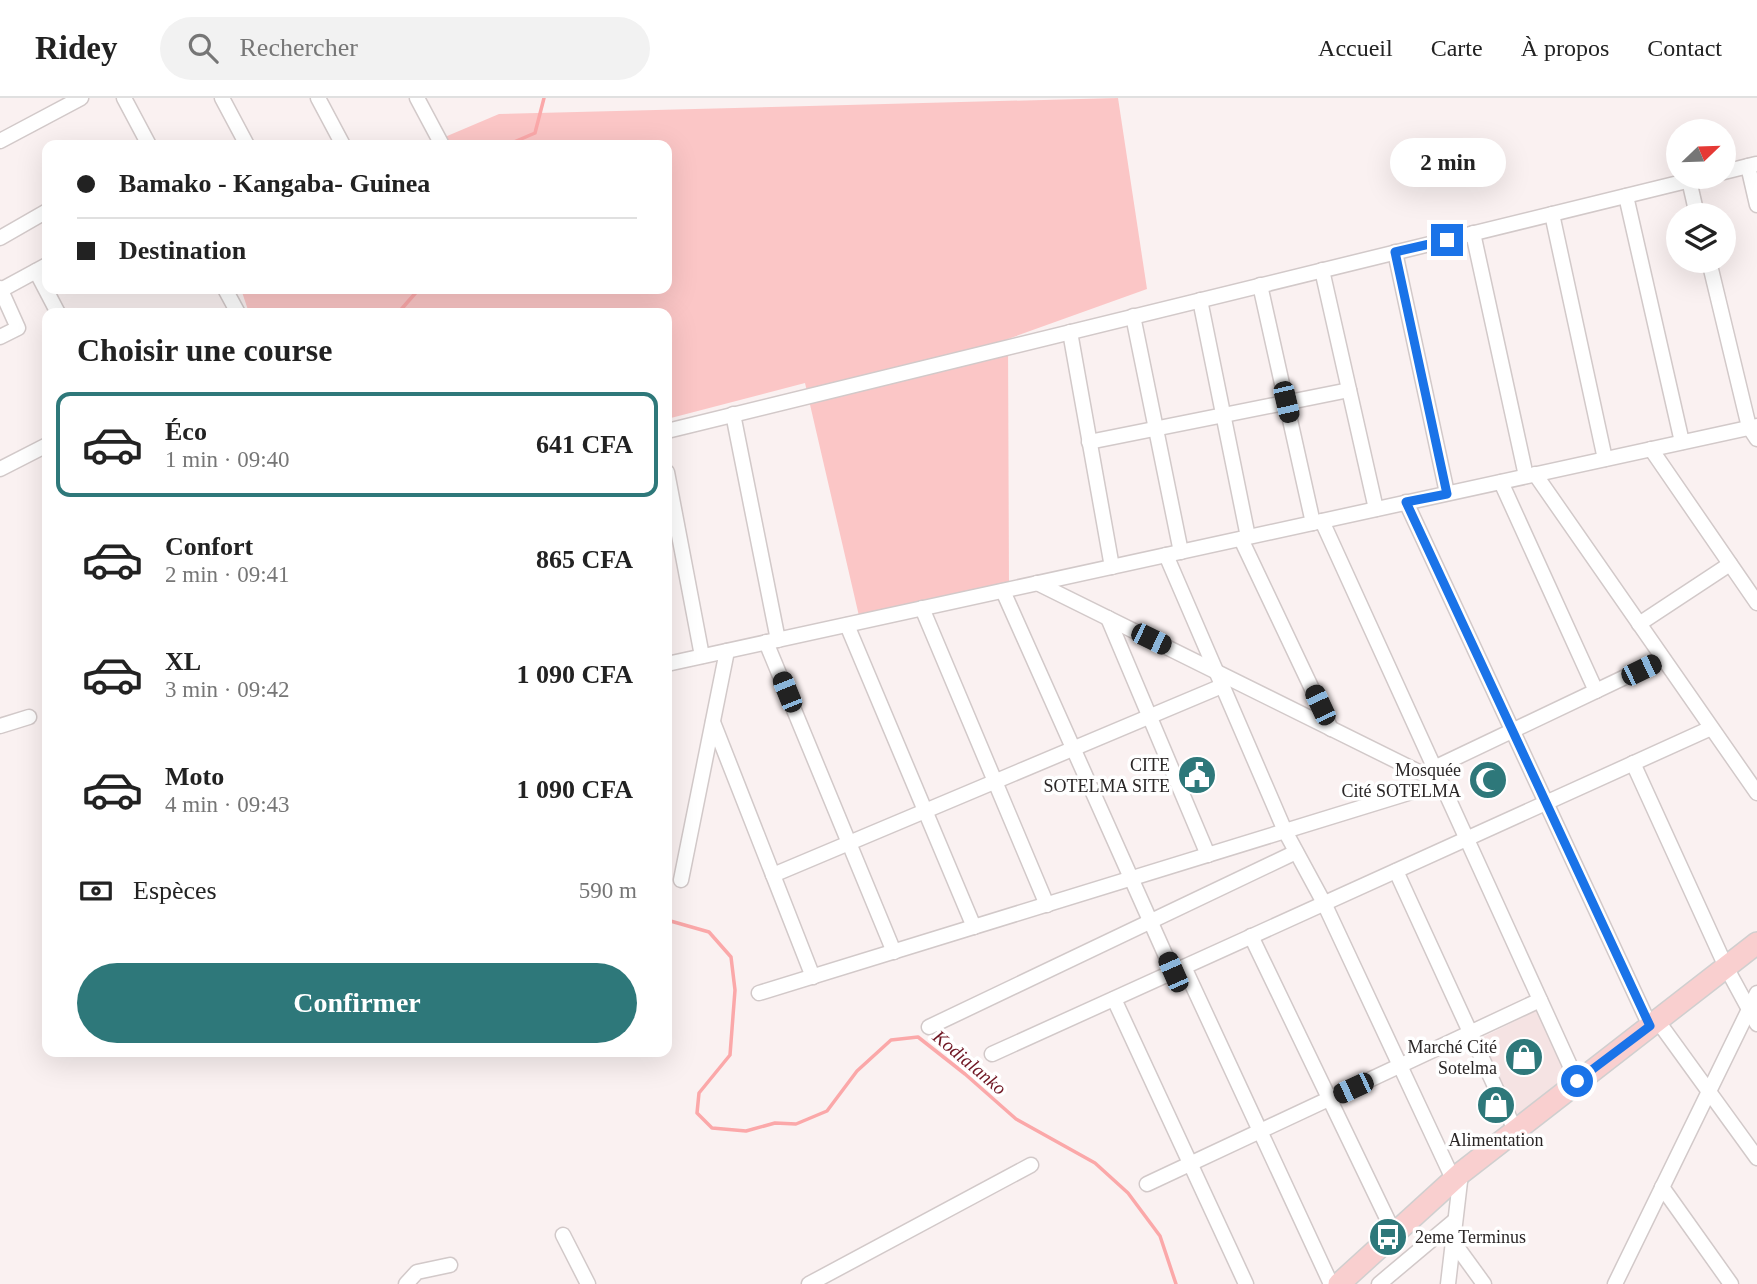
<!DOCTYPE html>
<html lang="fr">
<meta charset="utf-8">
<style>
body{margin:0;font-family:"Times New Roman",serif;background:#f2f2f2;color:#222;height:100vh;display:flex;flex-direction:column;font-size:26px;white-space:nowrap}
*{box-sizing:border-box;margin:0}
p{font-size:23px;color:#767676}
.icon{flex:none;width:38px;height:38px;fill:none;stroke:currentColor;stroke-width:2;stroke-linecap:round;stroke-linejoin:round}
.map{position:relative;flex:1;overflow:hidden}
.panel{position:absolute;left:42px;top:210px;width:630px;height:749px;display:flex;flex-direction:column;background:#fff;border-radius:14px;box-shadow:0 7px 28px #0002}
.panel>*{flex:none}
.top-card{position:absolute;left:42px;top:42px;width:630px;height:154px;border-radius:14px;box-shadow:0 7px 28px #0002;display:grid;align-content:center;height:154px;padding:0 35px;background:#fff}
.needle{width:46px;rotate:67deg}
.fabs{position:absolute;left:1666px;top:21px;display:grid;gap:14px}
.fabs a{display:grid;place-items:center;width:70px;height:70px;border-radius:50%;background:#fff;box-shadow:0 7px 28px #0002;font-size:35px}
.end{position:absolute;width:32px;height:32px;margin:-16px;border:9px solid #1a73e8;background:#fff;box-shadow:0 0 0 4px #fff}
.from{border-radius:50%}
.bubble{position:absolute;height:49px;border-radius:24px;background:#fff;box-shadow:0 7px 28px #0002;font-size:23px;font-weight:700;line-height:49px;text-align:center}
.car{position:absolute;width:21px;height:42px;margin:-21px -10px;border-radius:9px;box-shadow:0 0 5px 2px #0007;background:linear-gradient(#222 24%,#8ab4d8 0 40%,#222 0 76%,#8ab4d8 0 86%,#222 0)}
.top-card b{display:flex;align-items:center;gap:24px;height:66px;font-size:26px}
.top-card b+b{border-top:2px solid #e0e0e0}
.top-card i{width:18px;height:18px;background:#222}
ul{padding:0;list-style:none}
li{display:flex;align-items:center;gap:21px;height:105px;margin:0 14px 10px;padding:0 21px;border:4px solid transparent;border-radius:14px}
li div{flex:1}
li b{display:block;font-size:26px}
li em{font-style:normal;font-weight:700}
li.current{border-color:#2e787a}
li>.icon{width:63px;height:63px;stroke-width:1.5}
h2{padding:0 35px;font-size:32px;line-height:84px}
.pay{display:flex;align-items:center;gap:18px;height:77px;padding:0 35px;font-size:26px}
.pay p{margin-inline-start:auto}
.button{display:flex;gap:14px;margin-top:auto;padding:14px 35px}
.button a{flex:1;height:80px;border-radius:42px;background:#2e787a;color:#fff;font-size:28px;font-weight:700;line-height:80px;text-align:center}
header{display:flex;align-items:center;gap:42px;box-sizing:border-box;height:98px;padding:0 35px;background:#fff;border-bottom:2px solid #e0e0e0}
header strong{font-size:33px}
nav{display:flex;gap:38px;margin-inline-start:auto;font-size:24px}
.search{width:490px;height:63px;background:#f2f2f2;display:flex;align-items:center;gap:18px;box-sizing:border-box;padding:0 24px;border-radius:38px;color:#767676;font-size:26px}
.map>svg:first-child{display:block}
.built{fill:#f5e3e3}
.green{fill:#fbc6c6}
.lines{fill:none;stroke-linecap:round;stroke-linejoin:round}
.stream{stroke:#fba8a9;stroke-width:3.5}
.street-casing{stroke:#d2c9c9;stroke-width:17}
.primary-casing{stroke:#d0cfcf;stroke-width:24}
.street{stroke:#fff;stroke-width:14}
.primary{stroke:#f9cfcf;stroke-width:21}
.route{stroke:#1a73e8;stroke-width:9}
.labels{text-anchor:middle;stroke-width:7;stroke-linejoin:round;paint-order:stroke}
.poi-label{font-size:18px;fill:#2a2626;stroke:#fff;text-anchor:end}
.water-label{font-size:19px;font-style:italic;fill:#6f1522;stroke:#fff}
</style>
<header>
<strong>Ridey</strong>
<div class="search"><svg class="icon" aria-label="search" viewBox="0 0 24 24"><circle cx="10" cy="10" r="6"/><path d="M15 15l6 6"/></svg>Rechercher</div>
<nav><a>Accueil</a><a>Carte</a><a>À propos</a><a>Contact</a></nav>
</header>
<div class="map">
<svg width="1757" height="1186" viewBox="0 0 1757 1186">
<rect width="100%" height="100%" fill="#faf1f1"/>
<polygon class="built" points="1539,911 1570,976 1515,1020 1479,941"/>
<polygon class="green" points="1118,0 1147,191 1008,241 1009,488 859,518 805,285 667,321 667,215 249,215 241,191 667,191 667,47 426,47 499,16"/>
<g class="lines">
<g class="stream">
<polyline points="507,47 535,35 544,0"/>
<polyline points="398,215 419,191"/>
<polyline points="667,822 709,834 731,859 735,892 730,957 699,995 697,1015 712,1030 746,1033 775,1025 796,1026 827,1013 857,973 891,942 918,939 965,976 1016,1021 1095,1065 1128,1095 1160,1138 1176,1186"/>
</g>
<defs>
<g id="street">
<polyline points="124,0 149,47"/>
<polyline points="222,0 247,47"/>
<polyline points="318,0 343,47"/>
<polyline points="417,0 441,45"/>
<polyline points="0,43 81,0"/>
<polyline points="1748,68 1757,107"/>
<polyline points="1724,74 1756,66"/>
<polyline points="1689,82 1697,117"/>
<polyline points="1626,98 1682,344"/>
<polyline points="1552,116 1605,361"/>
<polyline points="1473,135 1526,378"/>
<polyline points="0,140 47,113"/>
<polyline points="1395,154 1447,395"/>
<polyline points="1709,163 1749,329 1757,341"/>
<polyline points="1322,172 1376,411"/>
<polyline points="36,173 58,215"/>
<polyline points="1260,187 1313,425"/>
<polyline points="0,190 18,230 0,239"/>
<polyline points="225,191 238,215"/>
<polyline points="1,192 47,167"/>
<polyline points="1200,202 1248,439"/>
<polyline points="1133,218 1181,454"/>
<polyline points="1070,234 1112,469"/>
<polyline points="733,316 778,542"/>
<polyline points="667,333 1703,79"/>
<polyline points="1089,344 1349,292"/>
<polyline points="1651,351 1757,505"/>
<polyline points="0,371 47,347"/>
<polyline points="667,374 702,558"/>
<polyline points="1535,376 1757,695"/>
<polyline points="1501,384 1596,593"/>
<polyline points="1406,404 1650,928"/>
<polyline points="1322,423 1577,983"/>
<polyline points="1241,441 1331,631"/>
<polyline points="1166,457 1285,733 1324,805 1453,1081"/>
<polyline points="1037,485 1441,685"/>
<polyline points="1003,493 1173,874"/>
<polyline points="922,510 1047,807"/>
<polyline points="1108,520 1208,757"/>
<polyline points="1639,526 1730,466"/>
<polyline points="847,527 974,829"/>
<polyline points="766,544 894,854"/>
<polyline points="667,566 1757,328"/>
<polyline points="713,624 813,879"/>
<polyline points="0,628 29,619"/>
<polyline points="1633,665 1726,869 1757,926"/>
<polyline points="1434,670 1663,561"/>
<polyline points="1396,773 1515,1032"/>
<polyline points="773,777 1222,588"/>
<polyline points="681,782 727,553"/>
<polyline points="1251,838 1394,1135"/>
<polyline points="1184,869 1331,1186"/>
<polyline points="759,895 1441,685"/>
<polyline points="1114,901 1246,1186"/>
<polyline points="1657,922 1757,1060"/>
<polyline points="929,929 1296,754"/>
<polyline points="992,956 1711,630"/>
<polyline points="1147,1086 1540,902"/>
<polyline points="1662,1089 1731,1186"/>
<polyline points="563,1137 588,1186"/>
<polyline points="1452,1142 1484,1186"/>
<polyline points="406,1186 417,1174 450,1167"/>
<polyline points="809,1186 1031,1067"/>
<polyline points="1379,1186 1454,1123"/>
<polyline points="1448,1186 1461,1075"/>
<polyline points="1615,1186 1757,895"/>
</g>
<polyline id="primary" points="1339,1186 1461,1075 1757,845"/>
</defs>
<use href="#street" class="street-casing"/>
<use href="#primary" class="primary-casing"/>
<use href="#street" class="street"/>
<use href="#primary" class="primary"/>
</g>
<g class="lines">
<polyline class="route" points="1447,142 1395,154 1447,396 1406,404 1650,928 1577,983"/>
</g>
<defs>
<symbol id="civic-disc" viewBox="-11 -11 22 22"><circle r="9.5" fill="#2e787a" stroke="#fff"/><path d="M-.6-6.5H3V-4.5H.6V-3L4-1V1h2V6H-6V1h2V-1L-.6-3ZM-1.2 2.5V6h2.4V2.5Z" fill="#fff"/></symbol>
<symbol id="mosque-disc" viewBox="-11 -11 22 22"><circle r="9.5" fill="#2e787a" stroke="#fff"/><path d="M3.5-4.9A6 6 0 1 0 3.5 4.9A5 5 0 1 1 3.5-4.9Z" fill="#fff"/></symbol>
<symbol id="shop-disc" viewBox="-11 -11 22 22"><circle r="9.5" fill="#2e787a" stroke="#fff"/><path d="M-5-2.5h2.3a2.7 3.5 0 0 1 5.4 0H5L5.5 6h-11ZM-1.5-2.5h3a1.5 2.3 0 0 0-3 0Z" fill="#fff"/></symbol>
<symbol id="bus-disc" viewBox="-11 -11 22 22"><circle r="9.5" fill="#2e787a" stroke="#fff"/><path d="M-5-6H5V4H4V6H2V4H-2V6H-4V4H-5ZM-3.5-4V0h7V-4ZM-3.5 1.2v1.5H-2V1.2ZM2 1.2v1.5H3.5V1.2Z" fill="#fff"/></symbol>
</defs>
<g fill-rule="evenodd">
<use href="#civic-disc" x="1175" y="655" width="44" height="44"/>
<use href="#mosque-disc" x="1466" y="660" width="44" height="44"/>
<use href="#shop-disc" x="1502" y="937" width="44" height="44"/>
<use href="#shop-disc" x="1474" y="985" width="44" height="44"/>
<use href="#bus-disc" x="1366" y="1117" width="44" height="44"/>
</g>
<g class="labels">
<g class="poi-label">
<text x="1170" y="673">CITE<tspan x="1170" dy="21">SOTELMA SITE</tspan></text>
<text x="1461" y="678">Mosquée<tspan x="1461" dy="21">Cité SOTELMA</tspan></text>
<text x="1497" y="955">Marché Cité<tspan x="1497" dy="21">Sotelma</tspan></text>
<text x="1496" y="1048" text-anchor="middle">Alimentation</text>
<text x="1415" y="1145" text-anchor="start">2eme Terminus</text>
</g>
<g class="water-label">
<text transform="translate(970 964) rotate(40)" y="7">Kodialanko</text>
</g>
</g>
</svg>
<div class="fabs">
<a><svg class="needle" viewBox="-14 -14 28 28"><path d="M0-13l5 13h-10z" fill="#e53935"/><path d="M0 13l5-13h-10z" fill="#767676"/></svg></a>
<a><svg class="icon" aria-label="layers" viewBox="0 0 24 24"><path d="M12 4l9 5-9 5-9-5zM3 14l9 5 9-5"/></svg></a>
</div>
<i class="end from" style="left:1577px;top:983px"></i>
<i class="end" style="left:1447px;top:142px"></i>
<div class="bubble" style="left:1390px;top:40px;width:116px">2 min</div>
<i class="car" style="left:1286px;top:304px;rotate:167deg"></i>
<i class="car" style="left:1151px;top:541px;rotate:116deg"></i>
<i class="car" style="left:1641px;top:572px;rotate:64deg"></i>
<i class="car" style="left:787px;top:594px;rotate:338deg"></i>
<i class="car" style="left:1320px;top:607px;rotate:335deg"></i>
<i class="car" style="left:1173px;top:874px;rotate:336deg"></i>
<i class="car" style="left:1353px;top:990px;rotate:245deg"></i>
<div class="top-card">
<b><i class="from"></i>Bamako - Kangaba- Guinea</b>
<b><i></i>Destination</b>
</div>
<section class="panel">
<h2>Choisir une course</h2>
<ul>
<li class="current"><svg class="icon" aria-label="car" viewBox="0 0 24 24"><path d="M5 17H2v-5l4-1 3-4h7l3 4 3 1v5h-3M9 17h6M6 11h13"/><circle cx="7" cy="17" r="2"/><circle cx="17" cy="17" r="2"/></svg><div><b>Éco</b><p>1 min · 09:40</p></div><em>641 CFA</em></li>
<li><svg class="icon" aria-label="car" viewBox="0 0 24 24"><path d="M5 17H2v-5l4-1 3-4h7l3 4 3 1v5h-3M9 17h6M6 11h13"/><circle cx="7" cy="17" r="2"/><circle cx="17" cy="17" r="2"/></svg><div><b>Confort</b><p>2 min · 09:41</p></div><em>865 CFA</em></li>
<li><svg class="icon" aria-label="car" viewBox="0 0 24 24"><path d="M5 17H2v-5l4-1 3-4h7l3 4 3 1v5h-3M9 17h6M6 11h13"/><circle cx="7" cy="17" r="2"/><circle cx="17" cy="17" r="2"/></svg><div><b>XL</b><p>3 min · 09:42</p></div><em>1 090 CFA</em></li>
<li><svg class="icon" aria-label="car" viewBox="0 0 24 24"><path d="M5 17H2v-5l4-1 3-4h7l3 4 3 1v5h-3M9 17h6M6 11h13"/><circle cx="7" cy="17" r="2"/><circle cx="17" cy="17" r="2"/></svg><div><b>Moto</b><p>4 min · 09:43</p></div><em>1 090 CFA</em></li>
</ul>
<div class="pay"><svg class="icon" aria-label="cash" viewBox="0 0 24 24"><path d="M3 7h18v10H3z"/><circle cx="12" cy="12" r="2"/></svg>Espèces<p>590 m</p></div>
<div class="button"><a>Confirmer</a></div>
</section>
</div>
